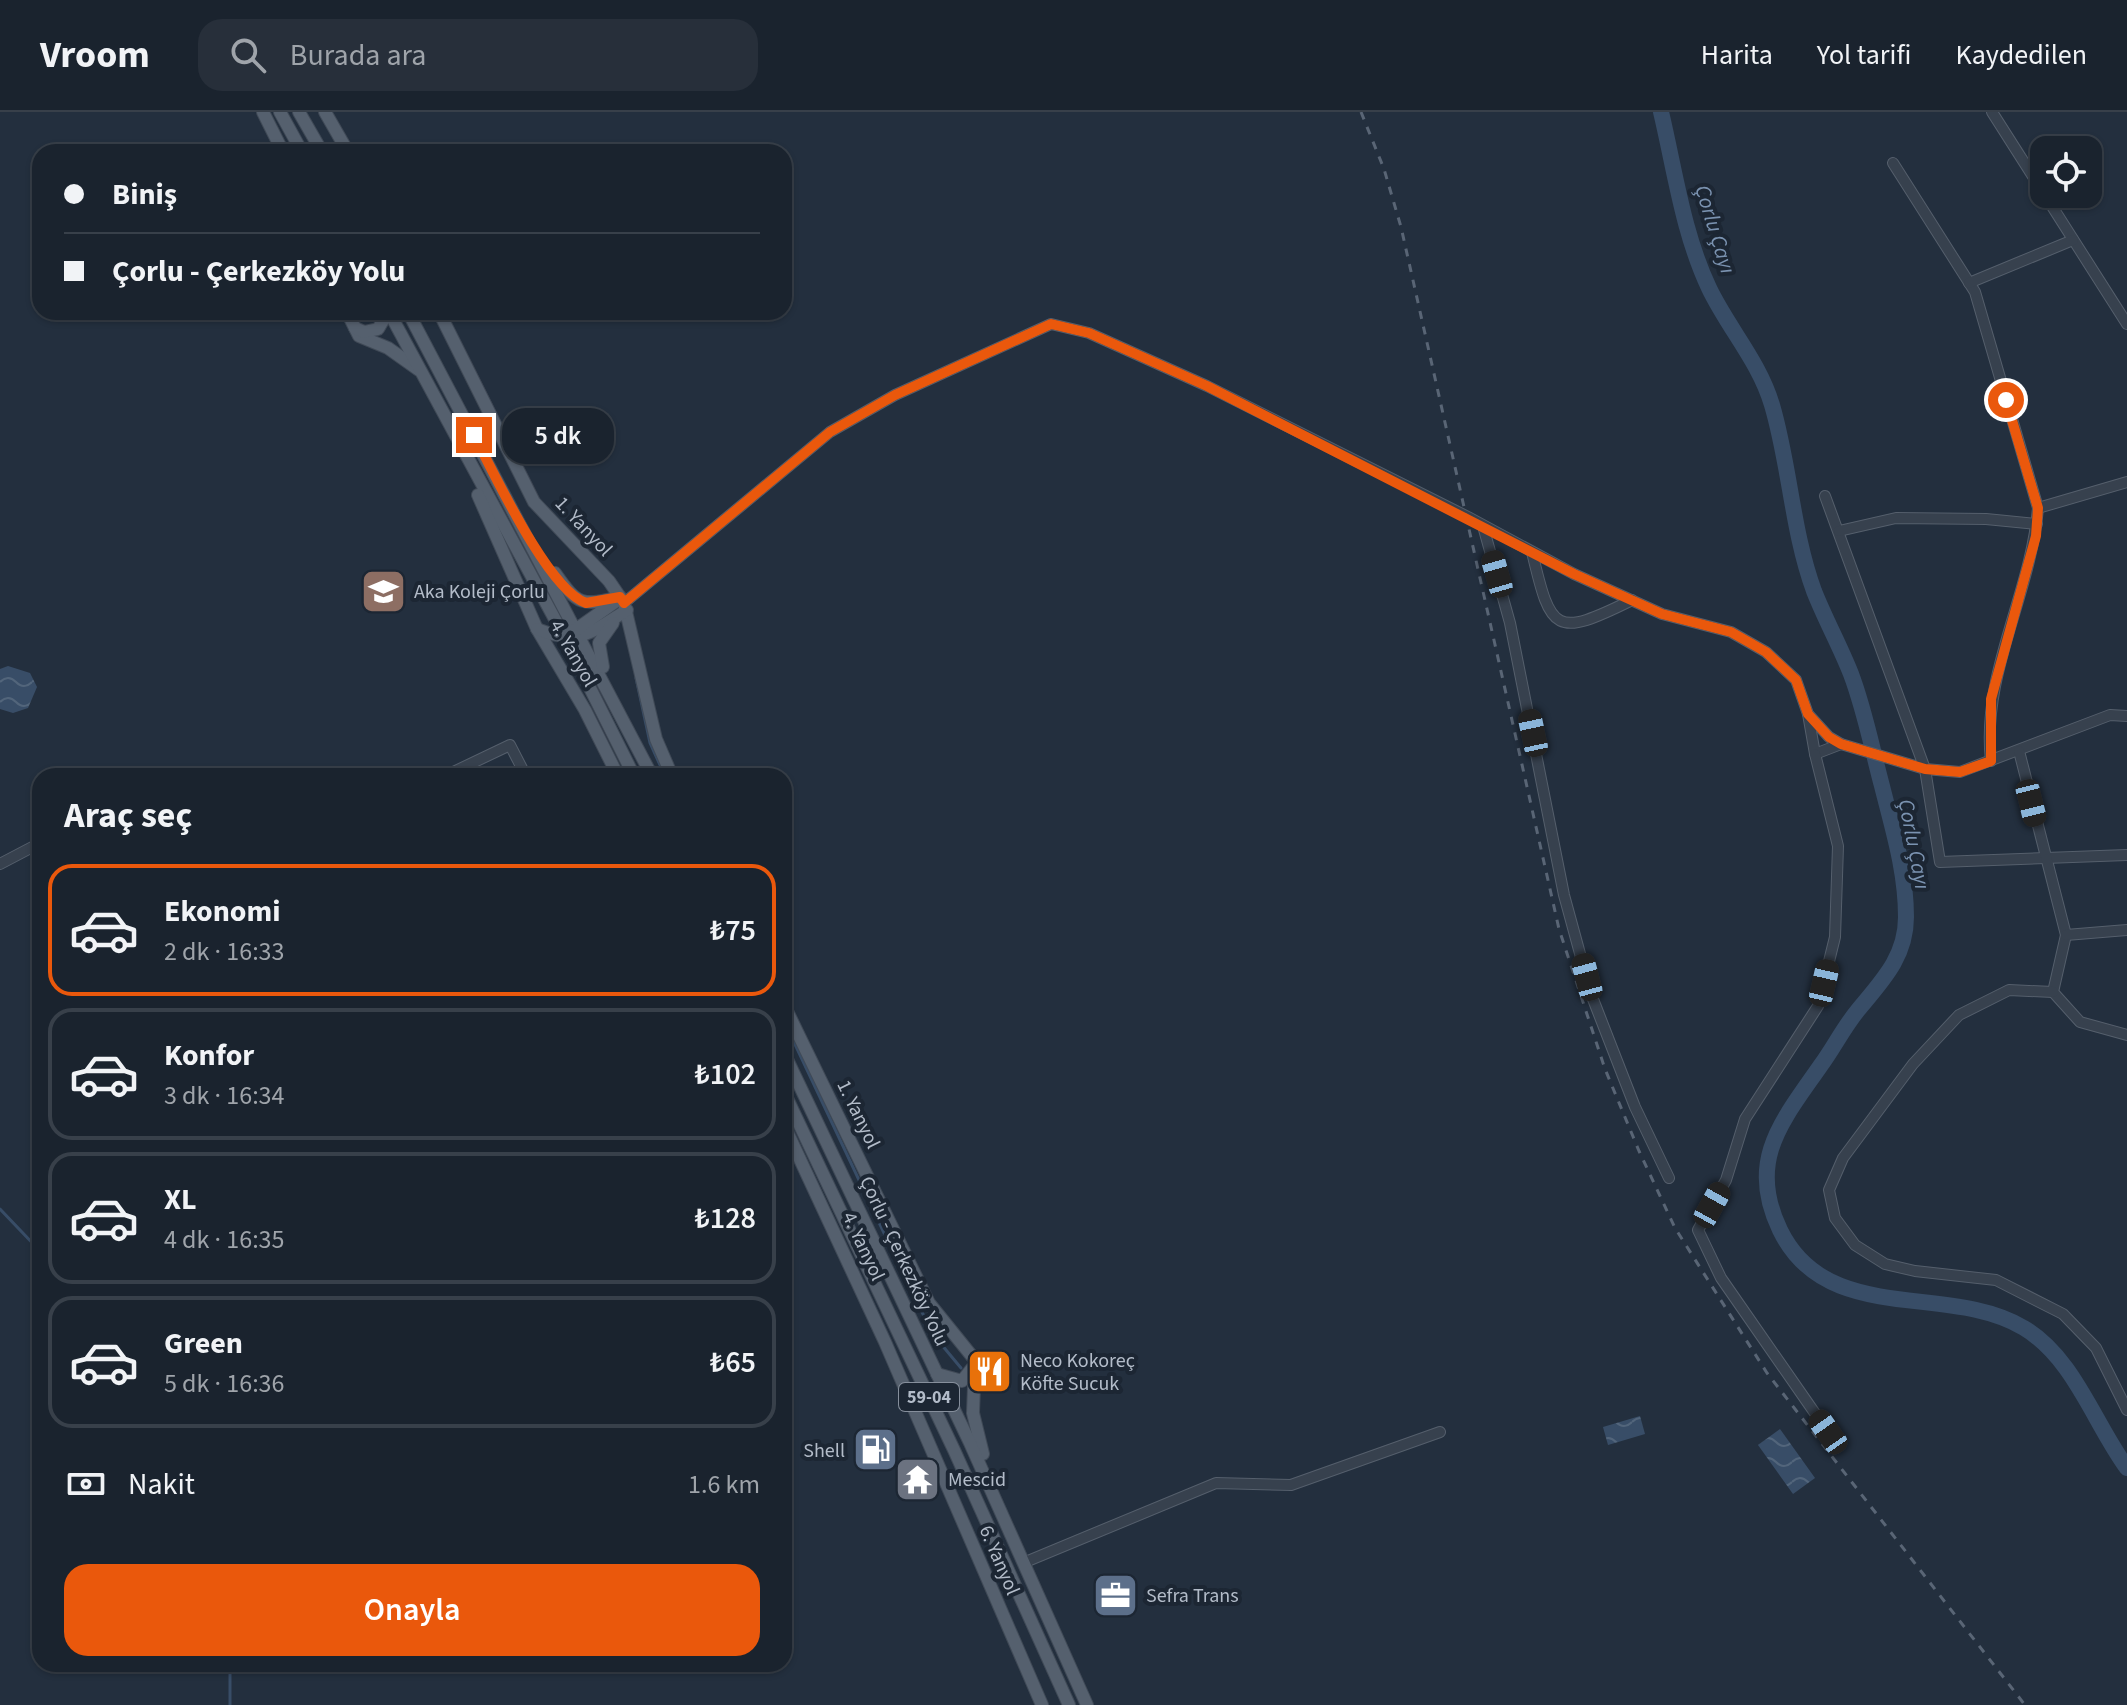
<!DOCTYPE html>
<html lang="tr">
<meta charset="utf-8">
<style>
body{margin:0;font-family:"Source Sans 3",sans-serif;background:#272f3a;color:#f1f3f6;height:100vh;display:flex;flex-direction:column;font-size:30px;white-space:nowrap}
*{box-sizing:border-box;margin:0}
p{font-size:26px;color:#9fa4aa}
.icon{flex:none;width:44px;height:44px;fill:none;stroke:currentColor;stroke-width:2;stroke-linecap:round;stroke-linejoin:round}
.map{position:relative;flex:1;overflow:hidden}
.panel{position:absolute;left:32px;top:656px;width:760px;height:904px;display:flex;flex-direction:column;background:#1a232e;border-radius:24px;box-shadow:0 2px 6px #0004,0 0 0 2px #38404a}
.panel>*{flex:none}
.top-card{position:absolute;left:32px;top:32px;width:760px;height:176px;border-radius:24px;box-shadow:0 2px 6px #0004,0 0 0 2px #38404a;display:grid;align-content:center;height:176px;padding:0 32px;background:#1a232e}
.buttons{position:absolute;left:2030px;top:24px;display:grid;gap:16px}
.buttons a{display:grid;place-items:center;width:72px;height:72px;border-radius:16px;background:#1a232e;box-shadow:0 2px 6px #0004,0 0 0 2px #38404a;font-size:40px}
.end{position:absolute;width:36px;height:36px;margin:-18px;border:10px solid #ea580c;background:#fff;box-shadow:0 0 0 4px #fff}
.from{border-radius:50%}
.bubble{position:absolute;height:56px;border-radius:24px;background:#1a232e;box-shadow:0 2px 6px #0004,0 0 0 2px #38404a;font-size:26px;font-weight:600;line-height:56px;text-align:center}
.car{position:absolute;width:24px;height:48px;margin:-24px -12px;border-radius:10px;box-shadow:0 0 6px 2px #0007;background:linear-gradient(#222 24%,#8ab4d8 0 40%,#222 0 76%,#8ab4d8 0 86%,#222 0)}
.top-card b{display:flex;align-items:center;gap:28px;height:76px;font-size:30px}
.top-card b+b{border-top:2px solid #38404a}
.top-card i{width:20px;height:20px;background:#f1f3f6}
ul{padding:0;list-style:none}
li{display:flex;align-items:center;gap:24px;height:132px;margin:0 16px 12px;padding:0 16px;border:4px solid #38404a;border-radius:24px}
li div{flex:1}
li b{display:block;font-size:30px}
li em{font-style:normal;font-weight:600}
li.active{border-color:#ea580c}
li>.icon{width:72px;height:72px;stroke-width:1.5}
h2{padding:0 32px;font-size:36px;line-height:96px}
.pay{display:flex;align-items:center;gap:20px;height:88px;padding:0 32px;font-size:30px}
.pay p{margin-inline-start:auto}
.cta{display:flex;gap:16px;margin-top:auto;padding:16px 32px}
.cta a{flex:1;height:92px;border-radius:24px;background:#ea580c;color:#fff;font-size:32px;font-weight:600;line-height:92px;text-align:center}
header{display:flex;align-items:center;gap:48px;box-sizing:border-box;height:112px;padding:0 40px;background:#1a232e;border-bottom:2px solid #38404a}
header strong{font-size:38px}
nav{display:flex;gap:44px;margin-inline-start:auto;font-size:28px}
.search{width:560px;height:72px;background:#272f3a;display:flex;align-items:center;gap:20px;box-sizing:border-box;padding:0 28px;border-radius:24px;color:#9fa4aa;font-size:30px}
.map>svg:first-child{display:block}
.water{fill:url(#water-waves)}
.lines{fill:none;stroke-linecap:round;stroke-linejoin:round}
.stream{stroke:#384d67;stroke-width:3}
.river{stroke:#384d67;stroke-width:16}
.minor-casing{stroke:#555f6c;stroke-width:12}
.major-casing{stroke:#404a57;stroke-width:14}
.minor{stroke:#37414e;stroke-width:10}
.major{stroke:#55606e;stroke-width:12}
.rail{stroke:#596575;stroke-width:3;stroke-dasharray:8 8;stroke-linecap:butt}
.route{stroke:#ea580c;stroke-width:10}
.labels{text-anchor:middle;stroke-width:8;stroke-linejoin:round;paint-order:stroke}
.shield{fill:#1c2633;stroke:#868f9c;stroke-width:2}
.shield-label{font-size:18px;font-weight:bold;fill:#b3bcc9}
.street-label{font-size:20px;fill:#b3bcc9;stroke:#1c2633}
.poi-label{font-size:20px;fill:#b3bcc9;stroke:#1c2633;text-anchor:start}
.water-label{font-size:22px;font-style:italic;fill:#7b93b1;stroke:#1c2633}
</style>
<header>
<strong>Vroom</strong>
<div class="search"><svg class="icon" aria-label="search" viewBox="0 0 24 24"><circle cx="10" cy="10" r="6"/><path d="M15 15l6 6"/></svg>Burada ara</div>
<nav><a>Harita</a><a>Yol tarifi</a><a>Kaydedilen</a></nav>
</header>
<div class="map">
<svg width="2127" height="1593" viewBox="0 0 2127 1593">
<defs>
<pattern id="water-waves" width="16" height="10" patternUnits="userSpaceOnUse" patternTransform="scale(2)"><rect width="16" height="10" fill="#384d67"/><path d="M0 5q4-4 8 0t8 0" fill="none" stroke="#52657b"/></pattern>
</defs>
<rect width="100%" height="100%" fill="#232f3e"/>
<g class="water">
<polygon points="8,554 30,561 37,575 28,596 13,601 0,597 0,557"/>
<polygon points="1640,1304 1645,1322 1608,1333 1603,1315"/>
<polygon points="1780,1317 1815,1366 1793,1382 1758,1333"/>
</g>
<g class="lines">
<g class="stream">
<polyline points="636,566 650,631 665,664"/>
<polyline points="784,909 917,1191 936,1226 961,1256"/>
<polyline points="0,1097 40,1139"/>
<polyline points="230,1593 230,1552"/>
</g>
<path class="river" d="M1661,0C1675,59 1683,121 1709,176C1728,216 1759,249 1772,293C1790,354 1792,419 1814,479C1825,507 1840,534 1851,562C1865,599 1872,637 1882,674C1893,718 1906,759 1906,805C1906,845 1882,869 1858,898C1844,915 1834,935 1821,953C1783,1008 1746,1048 1780,1118C1827,1215 1948,1170 2024,1216C2074,1246 2094,1311 2127,1356"/>
<defs>
<g id="minor">
<polyline points="1992,0 2127,212"/>
<path d="M1893,51L1975,180L2038,396C2031,482 1981,562 1991,649"/>
<polyline points="1969,171 2073,128"/>
<polyline points="1825,384 1925,657 1940,750 2127,743"/>
<polyline points="2038,396 2127,370"/>
<polyline points="1483,414 1510,511 1564,783 1591,882 1635,995 1669,1066"/>
<polyline points="1839,419 1896,406 1986,407 2037,412"/>
<path d="M1532,440C1551,521 1555,526 1632,488"/>
<polyline points="624,491 830,320 895,283 1051,212 1089,221 1207,274 1468,405 1574,462 1662,502 1731,520 1766,540 1796,568 1808,602 1829,625 1841,632 1925,657 1960,660 2110,603 2127,604"/>
<polyline points="1808,602 1815,642 1841,632"/>
<polyline points="2019,639 2066,823 2053,880 2080,910 2127,923"/>
<polyline points="1815,642 1838,734 1835,825 1818,894 1745,1007 1726,1068 1698,1118 1721,1166 1828,1320"/>
<polyline points="445,664 510,633 526,664"/>
<polyline points="0,752 40,731"/>
<polyline points="2066,823 2127,818"/>
<polyline points="2053,880 2009,878 1959,903 1913,952 1843,1046 1829,1078 1835,1106 1855,1133 1885,1152 1915,1159 1996,1168 2063,1202 2096,1236 2127,1298"/>
<polyline points="1023,1451 1216,1371 1291,1373 1440,1320"/>
</g>
<g id="major">
<polyline points="263,0 283,40"/>
<polyline points="280,0 302,40"/>
<polyline points="299,0 322,40"/>
<polyline points="325,0 348,40"/>
<polyline points="347,200 359,224 388,236 419,258"/>
<polyline points="389,200 565,526 634,664"/>
<polyline points="408,200 652,664"/>
<polyline points="439,200 534,390 609,469 624,491 656,627 672,664"/>
<polyline points="355,216 364,220 378,217 388,200"/>
<polyline points="478,383 537,517 585,598 618,664"/>
<path d="M555,461C578,494 582,494 620,485"/>
<path d="M537,517C579,534 592,520 627,498"/>
<polyline points="571,521 615,490"/>
<polyline points="603,555 599,531 613,511"/>
<polyline points="784,893 929,1191 975,1248 973,1301 983,1342"/>
<polyline points="784,941 970,1331 1087,1593"/>
<polyline points="784,980 954,1338 1069,1593"/>
<polyline points="784,1013 885,1230 1042,1593"/>
<polyline points="937,1262 962,1269 973,1255"/>
</g>
</defs>
<use href="#minor" class="minor-casing"/>
<use href="#major" class="major-casing"/>
<use href="#minor" class="minor"/>
<use href="#major" class="major"/>
<polyline class="rail" points="1361,0 1384,57 1401,115 1559,817 1605,957 1639,1039 1675,1116 1767,1261 2025,1593"/>
</g>
<g class="lines">
<path class="route" d="M474,323C494,361 548,478 586,491L620,485L624,491L830,320L895,283L1051,212L1089,221L1207,274L1574,462L1662,502L1731,520L1766,540L1796,568L1808,602L1829,625L1841,632L1925,657L1960,660L1991,649V587L2036,424L2038,396L2006,288"/>
</g>
<defs>
<symbol id="school-square" viewBox="-11 -11 22 22"><rect x="-9" y="-9" width="18" height="18" rx="4" fill="#8d6e63" stroke="#1c2633"/><path d="M0-5L7-2L0 1L-7-2ZM-4 1L0 2.5L4 1V4Q0 6-4 4Z" fill="#fff"/></symbol>
<symbol id="restaurant-square" viewBox="-11 -11 22 22"><rect x="-9" y="-9" width="18" height="18" rx="4" fill="#e8710a" stroke="#1c2633"/><path d="M-5-6h1v4h1v-4h1v4h1v-4h1v5L-1.5 .5V6h-2V.5L-5-1ZM5-6V6H3V1.5H1.5Q1.5-4 5-6Z" fill="#fff"/></symbol>
<symbol id="fuel-square" viewBox="-11 -11 22 22"><rect x="-9" y="-9" width="18" height="18" rx="4" fill="#5c6f8a" stroke="#1c2633"/><path d="M-5.5-6h7V0h2V4h1.3V-2.5L3-4.5l.8-.8L6-3V5H2.5V1h-1V6h-7ZM-4.2-4.7v3.2H.2V-4.7Z" fill="#fff"/></symbol>
<symbol id="temple-square" viewBox="-11 -11 22 22"><rect x="-9" y="-9" width="18" height="18" rx="4" fill="#6b7280" stroke="#1c2633"/><path d="M0-6L5-2H3V0L6.5 2.5H4V6H1.5V3h-3V6H-4V2.5H-6.5L-3 0V-2H-5Z" fill="#fff"/></symbol>
<symbol id="office-square" viewBox="-11 -11 22 22"><rect x="-9" y="-9" width="18" height="18" rx="4" fill="#5c6f8a" stroke="#1c2633"/><path d="M-6-3h4V-5.5h4V-3h4V5H-6ZM-1-4.5V-3h2v-1.5ZM-6 0V1H6V0Z" fill="#fff"/></symbol>
</defs>
<g fill-rule="evenodd">
<use href="#school-square" x="358" y="454" width="51" height="51"/>
<use href="#restaurant-square" x="964" y="1234" width="51" height="51"/>
<use href="#fuel-square" x="850" y="1312" width="51" height="51"/>
<use href="#temple-square" x="892" y="1342" width="51" height="51"/>
<use href="#office-square" x="1090" y="1458" width="51" height="51"/>
</g>
<g class="labels">
<rect class="shield" x="899" y="1271" width="60" height="28" rx="6"/>
<g class="shield-label">
<text x="929" y="1291">59-04</text>
</g>
<g class="street-label">
<text transform="translate(584 414) rotate(47)" y="7">1. Yanyol</text>
<text transform="translate(574 541) rotate(60)" y="7">4. Yanyol</text>
<text transform="translate(859 1002) rotate(64)" y="7">1. Yanyol</text>
<text transform="translate(864 1134) rotate(65)" y="7">4. Yanyol</text>
<text transform="translate(905 1149) rotate(65)" y="7">Çorlu - Çerkezköy Yolu</text>
<text transform="translate(1000 1448) rotate(67)" y="7">6. Yanyol</text>
</g>
<g class="poi-label">
<text x="414" y="486">Aka Koleji Çorlu</text>
<text x="1020" y="1255">Neco Kokoreç<tspan x="1020" dy="23">Köfte Sucuk</tspan></text>
<text x="845" y="1345" text-anchor="end">Shell</text>
<text x="948" y="1374">Mescid</text>
<text x="1146" y="1490">Sefra Trans</text>
</g>
<g class="water-label">
<text transform="translate(1716 117) rotate(73)" y="8">Çorlu Çayı</text>
<text transform="translate(1915 732) rotate(79)" y="8">Çorlu Çayı</text>
</g>
</g>
</svg>
<div class="buttons">
<a><svg class="icon" aria-label="locate" viewBox="0 0 24 24"><circle cx="12" cy="12" r="6"/><path d="M12 2v4M12 18v4M2 12h4M18 12h4"/></svg></a>
</div>
<i class="end from" style="left:2006px;top:288px"></i>
<i class="end" style="left:474px;top:323px"></i>
<div class="bubble" style="left:502px;top:296px;width:112px">5 dk</div>
<i class="car" style="left:1497px;top:462px;rotate:344deg"></i>
<i class="car" style="left:1533px;top:621px;rotate:348deg"></i>
<i class="car" style="left:2031px;top:691px;rotate:166deg"></i>
<i class="car" style="left:1587px;top:865px;rotate:345deg"></i>
<i class="car" style="left:1824px;top:871px;rotate:13deg"></i>
<i class="car" style="left:1712px;top:1093px;rotate:29deg"></i>
<i class="car" style="left:1828px;top:1320px;rotate:325deg"></i>
<div class="top-card">
<b><i class="from"></i>Biniş</b>
<b><i></i>Çorlu - Çerkezköy Yolu</b>
</div>
<section class="panel">
<h2>Araç seç</h2>
<ul>
<li class="active"><svg class="icon" aria-label="car" viewBox="0 0 24 24"><path d="M5 17H2v-5l4-1 3-4h7l3 4 3 1v5h-3M9 17h6M6 11h13"/><circle cx="7" cy="17" r="2"/><circle cx="17" cy="17" r="2"/></svg><div><b>Ekonomi</b><p>2 dk · 16:33</p></div><em>₺75</em></li>
<li><svg class="icon" aria-label="car" viewBox="0 0 24 24"><path d="M5 17H2v-5l4-1 3-4h7l3 4 3 1v5h-3M9 17h6M6 11h13"/><circle cx="7" cy="17" r="2"/><circle cx="17" cy="17" r="2"/></svg><div><b>Konfor</b><p>3 dk · 16:34</p></div><em>₺102</em></li>
<li><svg class="icon" aria-label="car" viewBox="0 0 24 24"><path d="M5 17H2v-5l4-1 3-4h7l3 4 3 1v5h-3M9 17h6M6 11h13"/><circle cx="7" cy="17" r="2"/><circle cx="17" cy="17" r="2"/></svg><div><b>XL</b><p>4 dk · 16:35</p></div><em>₺128</em></li>
<li><svg class="icon" aria-label="car" viewBox="0 0 24 24"><path d="M5 17H2v-5l4-1 3-4h7l3 4 3 1v5h-3M9 17h6M6 11h13"/><circle cx="7" cy="17" r="2"/><circle cx="17" cy="17" r="2"/></svg><div><b>Green</b><p>5 dk · 16:36</p></div><em>₺65</em></li>
</ul>
<div class="pay"><svg class="icon" aria-label="cash" viewBox="0 0 24 24"><path d="M3 7h18v10H3z"/><circle cx="12" cy="12" r="2"/></svg>Nakit<p>1.6 km</p></div>
<div class="cta"><a>Onayla</a></div>
</section>
</div>
